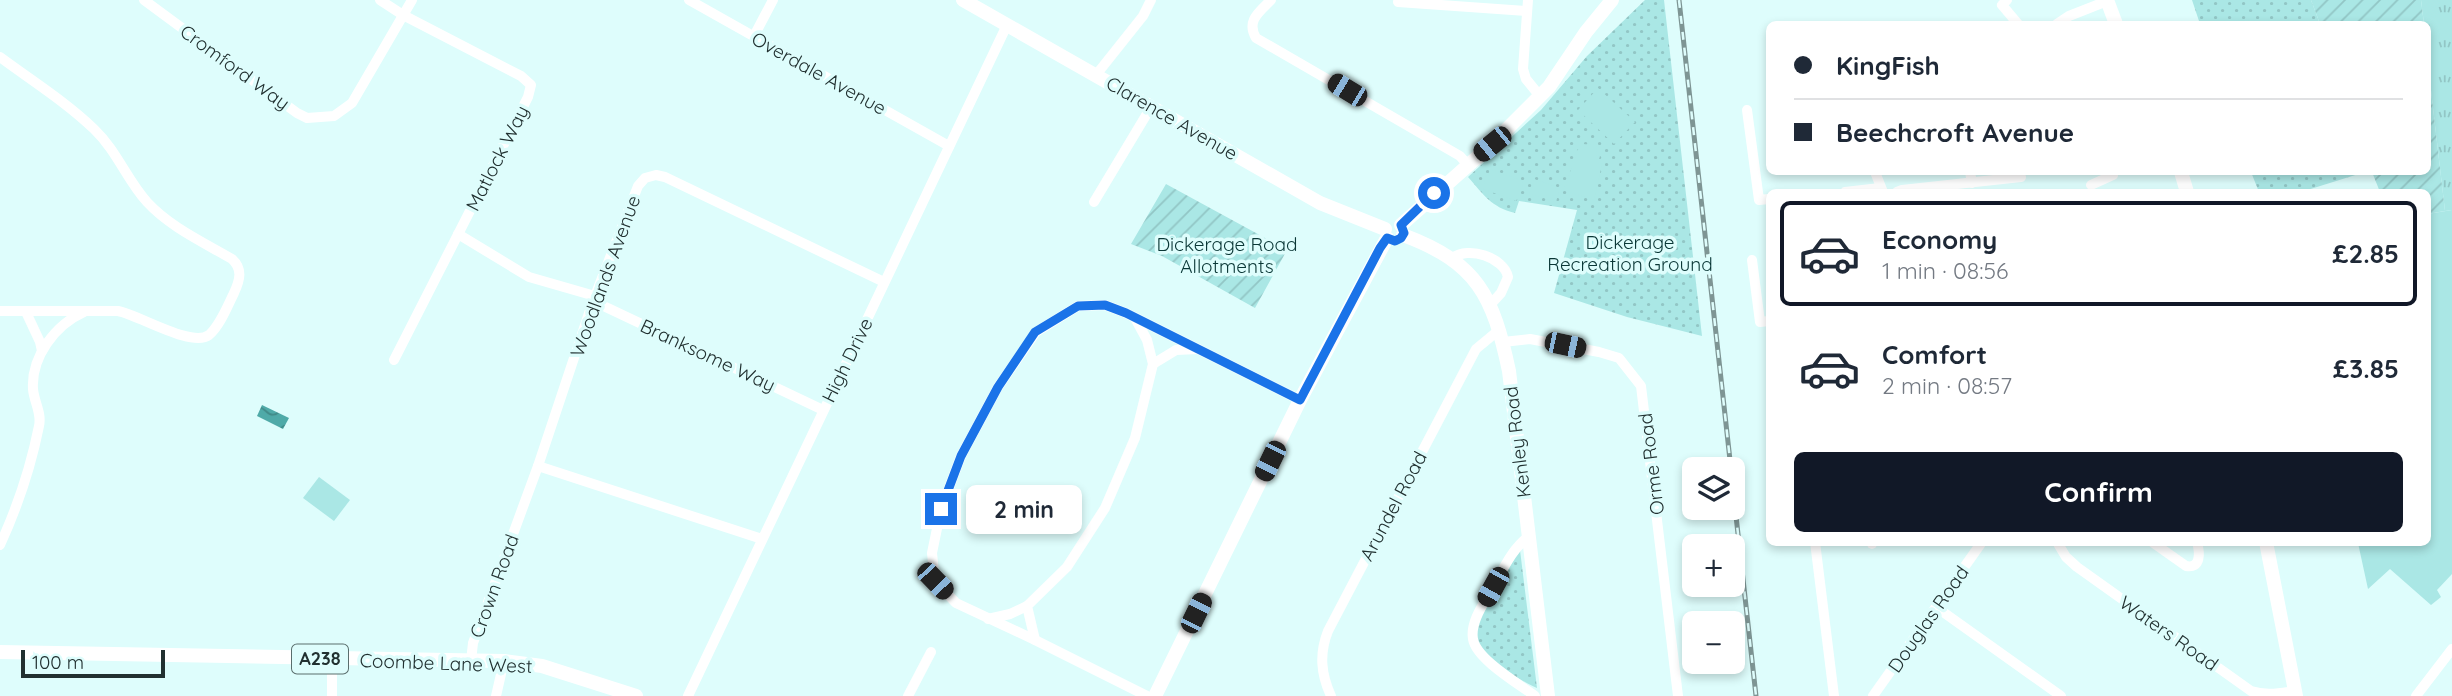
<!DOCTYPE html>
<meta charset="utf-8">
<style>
body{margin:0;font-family:Quicksand,sans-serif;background:#f2f2f3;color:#1f2937;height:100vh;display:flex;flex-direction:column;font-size:26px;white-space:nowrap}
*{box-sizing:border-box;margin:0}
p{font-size:23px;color:#747a83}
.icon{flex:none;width:38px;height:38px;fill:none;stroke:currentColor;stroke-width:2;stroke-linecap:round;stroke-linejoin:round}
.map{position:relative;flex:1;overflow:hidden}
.side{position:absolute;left:1766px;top:189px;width:665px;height:357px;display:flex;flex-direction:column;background:#fff;border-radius:10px;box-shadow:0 4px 10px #0003}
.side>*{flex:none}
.hud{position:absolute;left:1766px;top:21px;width:665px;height:154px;border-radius:10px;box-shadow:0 4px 10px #0003;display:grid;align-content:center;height:154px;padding:0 28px;background:#fff}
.controls{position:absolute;left:1682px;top:457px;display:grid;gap:14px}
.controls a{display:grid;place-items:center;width:63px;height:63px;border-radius:10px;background:#fff;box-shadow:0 4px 10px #0003;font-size:35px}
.scale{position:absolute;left:21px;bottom:18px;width:144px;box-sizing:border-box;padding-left:7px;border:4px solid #213030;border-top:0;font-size:19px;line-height:24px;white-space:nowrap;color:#213030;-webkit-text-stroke:5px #defdfc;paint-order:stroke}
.end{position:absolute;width:32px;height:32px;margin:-16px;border:9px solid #1a73e8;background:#fff;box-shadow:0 0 0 4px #fff}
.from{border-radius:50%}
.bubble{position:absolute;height:49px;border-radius:10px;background:#fff;box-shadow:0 4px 10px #0003;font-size:23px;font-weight:700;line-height:49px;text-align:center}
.car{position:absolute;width:21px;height:42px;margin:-21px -10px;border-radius:9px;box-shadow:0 0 5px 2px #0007;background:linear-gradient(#222 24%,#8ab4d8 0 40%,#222 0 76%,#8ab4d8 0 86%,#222 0)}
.hud b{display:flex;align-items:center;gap:24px;height:66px;font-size:26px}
.hud b+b{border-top:2px solid #e0e1e3}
.hud i{width:18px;height:18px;background:#1f2937}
ul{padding:12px 0 0;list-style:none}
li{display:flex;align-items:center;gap:21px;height:105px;margin:0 14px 10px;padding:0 14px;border:4px solid transparent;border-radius:10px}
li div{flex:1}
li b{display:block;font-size:26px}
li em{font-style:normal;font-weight:700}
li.current{border-color:#111827}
li>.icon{width:63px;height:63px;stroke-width:1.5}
.cta{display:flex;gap:14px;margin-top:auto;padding:14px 28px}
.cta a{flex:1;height:80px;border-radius:10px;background:#111827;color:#fff;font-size:28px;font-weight:700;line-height:80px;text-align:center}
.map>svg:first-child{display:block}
.grass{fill:url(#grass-tufts)}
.park{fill:url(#park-dots)}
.garden{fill:url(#garden-furrows)}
.pitch{fill:#aae7e5}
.water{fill:url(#water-waves)}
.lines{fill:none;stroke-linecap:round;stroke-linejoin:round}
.street{stroke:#fff;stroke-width:10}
.secondary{stroke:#fff;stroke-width:14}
.primary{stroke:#fff;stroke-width:14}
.rail-casing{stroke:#7e9594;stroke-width:5}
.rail{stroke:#defdfc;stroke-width:2.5;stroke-dasharray:8;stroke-linecap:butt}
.route{stroke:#1a73e8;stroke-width:9}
.labels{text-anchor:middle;stroke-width:7;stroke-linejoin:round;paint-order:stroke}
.shield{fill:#defdfc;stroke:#5a6e6d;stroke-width:2}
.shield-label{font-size:18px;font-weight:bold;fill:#213030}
.street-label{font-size:19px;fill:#213030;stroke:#defdfc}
.park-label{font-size:19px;fill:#0a3736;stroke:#defdfc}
</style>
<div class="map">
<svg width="2452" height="696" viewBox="0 0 2452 696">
<defs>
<pattern id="grass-tufts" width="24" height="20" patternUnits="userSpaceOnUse" patternTransform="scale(1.75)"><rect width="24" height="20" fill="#aae7e5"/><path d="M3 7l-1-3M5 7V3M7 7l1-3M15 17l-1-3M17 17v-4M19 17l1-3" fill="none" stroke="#92c6c5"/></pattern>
<pattern id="park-dots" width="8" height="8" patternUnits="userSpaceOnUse" patternTransform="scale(1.75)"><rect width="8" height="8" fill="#aae7e5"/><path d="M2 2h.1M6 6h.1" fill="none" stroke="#92c6c5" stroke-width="1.8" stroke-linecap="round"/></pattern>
<pattern id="garden-furrows" width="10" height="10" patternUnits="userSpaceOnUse" patternTransform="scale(1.75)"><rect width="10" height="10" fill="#aae7e5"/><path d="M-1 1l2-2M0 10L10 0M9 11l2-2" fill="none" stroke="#92c6c5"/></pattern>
<pattern id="water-waves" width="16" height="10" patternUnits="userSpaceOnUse" patternTransform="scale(1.75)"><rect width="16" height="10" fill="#4faaa8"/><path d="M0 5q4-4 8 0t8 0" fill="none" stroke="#418b89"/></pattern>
</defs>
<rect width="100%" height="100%" fill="#defdfc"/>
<polygon class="grass" points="2421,0 2452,0 2452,210 2445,211 2427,56 2427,24 2424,24"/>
<g class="park">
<path d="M1645,0H1664L1702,336L1627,317L1554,293L1577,210L1519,201L1515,213C1491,207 1484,195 1468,177L1541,110L1587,56Z"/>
<polygon points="2192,0 2311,0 2320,24 2200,24"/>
<polygon points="2251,172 2365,172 2301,192 2259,192"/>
<path d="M1520,550L1537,688C1520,680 1478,658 1476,638C1474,615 1508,570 1520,550Z"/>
</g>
<g class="garden">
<polygon points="2311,0 2421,0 2424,24 2320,24"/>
<polygon points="2427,56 2445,211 2427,214 2427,192 2380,192 2372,172 2427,172"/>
<polygon points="1166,184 1287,250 1255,308 1162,256 1131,244"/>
</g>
<g class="pitch">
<polygon points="1598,88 1635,122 1614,144 1578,110"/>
<polygon points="1582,144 1597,145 1596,155 1600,156 1598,163 1602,164 1594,200 1563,190 1577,154 1576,152"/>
<polygon points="1490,169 1523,181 1522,189 1516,201 1483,189 1486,176 1488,177"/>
<polygon points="1534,179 1560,188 1556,202 1529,193"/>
<polygon points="2452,210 2452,574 2437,590 2441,597 2431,605 2390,569 2368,589 2358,543 2427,542 2427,214"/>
<polygon points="319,477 350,500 334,521 303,498"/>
</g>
<polygon class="water" points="262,405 289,418 283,429 257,416"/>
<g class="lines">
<g class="street">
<polyline points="144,0 297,113 307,118 334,116 352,103 412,0"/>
<polyline points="380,0 403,15 521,76 531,85 528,97 394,360"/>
<polyline points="689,0 949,146"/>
<path d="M1271,0C1259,12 1246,21 1256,38L1460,156L1467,164"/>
<polyline points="1528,0 1523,69 1526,79 1539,95"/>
<polyline points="2007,0 2002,5 2018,24"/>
<polyline points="1398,2 1527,11"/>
<polyline points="2057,24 2069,16 2107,1"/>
<polyline points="754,36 773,0"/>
<path d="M0,57C31,80 66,102 94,129C117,151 127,180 147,202C170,227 203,242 232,259C243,269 240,280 234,293C228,305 220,326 209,335C192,348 139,315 118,311H0"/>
<polyline points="1096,75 1143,16 1151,0"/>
<polyline points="1747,110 1759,200 1769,199"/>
<polyline points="1875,172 1883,192"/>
<polyline points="1970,172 1972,183"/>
<polyline points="2091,185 2113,175 2113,172"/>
<polyline points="1845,192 1880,188"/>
<polyline points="1897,192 1902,190 2021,177"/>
<polyline points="1094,202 1151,107"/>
<polyline points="458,234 529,277 595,296"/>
<path d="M1453,258C1468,246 1504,257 1508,277L1501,293L1490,305"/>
<polyline points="1752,260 1760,322 1769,321"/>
<polyline points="593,301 823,410"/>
<polyline points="26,312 40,342 42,351"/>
<polyline points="1503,342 1530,339 1599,352 1619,358 1641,386 1678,696"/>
<polyline points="1153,364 1176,350 1198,349"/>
<polyline points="538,466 762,539"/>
<path d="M1528,537C1511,550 1503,570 1492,589C1484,603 1470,622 1473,639C1476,659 1519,684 1535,696"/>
<polyline points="1815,542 1834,696"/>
<polyline points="1872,542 1872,544"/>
<path d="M2057,542L2066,557L2077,567L2251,691C2266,696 2280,693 2295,691"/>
<path d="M2152,542L2186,566C2201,569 2200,553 2197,542"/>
<path d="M0,545C17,508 31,466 39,426C42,413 34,402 33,389C31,357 55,325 84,312"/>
<polyline points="1936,607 2061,696"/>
<polyline points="988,619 1010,614 1027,606"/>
<polyline points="1035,640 1027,606 1067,567 1105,508 1135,438 1153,364 1147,340 1135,318"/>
<polyline points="471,661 473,643 538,466 593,301 638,186 645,178 656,175 665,177 884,282"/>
<polyline points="332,696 332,659"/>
<polyline points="496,696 504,661"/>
<polyline points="688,696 1007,25"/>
<polyline points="908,696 931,652"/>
<polyline points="1147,696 1035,640 956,603 935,581 932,553 941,509 961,456 998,387 1036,332 1078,306 1105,305 1126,313 1300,400"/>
<path d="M1331,696C1321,674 1319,654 1328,631L1476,349L1499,330"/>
<polyline points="1873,696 1982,542"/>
<polyline points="2416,696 2452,649"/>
</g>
<g class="secondary">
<polyline points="963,0 1320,203 1385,229"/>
<polyline points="1401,225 1492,144 1549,87 1586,32 1612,0"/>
<path d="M1403,235C1478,263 1493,296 1509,371L1548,696"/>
<polyline points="1155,696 1300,400 1387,238"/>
</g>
<g class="primary">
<polyline points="2107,0 2116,24"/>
<polyline points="2181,172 2187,192"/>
<polyline points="2266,542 2296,696"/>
<polyline points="0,652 504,661 542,666 636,696"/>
</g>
<defs>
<g id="rail">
<polyline points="1679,0 1731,469"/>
<polyline points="1732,480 1756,696"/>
</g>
</defs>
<use href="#rail" class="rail-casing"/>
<use href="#rail" class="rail"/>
</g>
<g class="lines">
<polyline class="route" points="941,509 961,456 998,387 1035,332 1078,306 1105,305 1126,313 1300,400 1380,248 1387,238 1395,241 1401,238 1404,233 1401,225 1434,193"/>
</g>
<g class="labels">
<rect class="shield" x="292" y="644.5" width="56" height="29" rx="5"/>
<g class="shield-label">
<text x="320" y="665">A238</text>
</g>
<g class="street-label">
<text transform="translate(235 67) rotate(36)" y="7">Cromford Way</text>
<text transform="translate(819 73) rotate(29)" y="7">Overdale Avenue</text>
<text transform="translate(1172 118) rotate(30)" y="7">Clarence Avenue</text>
<text transform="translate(497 158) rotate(-63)" y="7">Matlock Way</text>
<text transform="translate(605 276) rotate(-70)" y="7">Woodlands Avenue</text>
<text transform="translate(708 355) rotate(25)" y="7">Branksome Way</text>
<text transform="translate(847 360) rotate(-64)" y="7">High Drive</text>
<text transform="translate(1517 442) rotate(-97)" y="7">Kenley Road</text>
<text transform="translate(1651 464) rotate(-97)" y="7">Orme Road</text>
<text transform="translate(1393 506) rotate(-62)" y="7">Arundel Road</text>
<text transform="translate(494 586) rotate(-70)" y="7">Crown Road</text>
<text transform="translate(1928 619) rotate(-55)" y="7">Douglas Road</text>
<text transform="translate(2169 633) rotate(35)" y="7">Waters Road</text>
<text transform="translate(446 663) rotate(2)" y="7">Coombe Lane West</text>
</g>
<g class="park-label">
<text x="1630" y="249">Dickerage<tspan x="1630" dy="22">Recreation Ground</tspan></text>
<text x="1227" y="251">Dickerage Road<tspan x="1227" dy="22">Allotments</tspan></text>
</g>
</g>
</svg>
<div class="controls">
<a><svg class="icon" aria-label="layers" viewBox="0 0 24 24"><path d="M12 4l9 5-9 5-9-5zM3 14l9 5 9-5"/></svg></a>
<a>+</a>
<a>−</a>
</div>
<div class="scale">100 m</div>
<i class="end from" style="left:1434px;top:193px"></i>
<i class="end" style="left:941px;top:509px"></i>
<div class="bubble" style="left:966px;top:485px;width:116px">2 min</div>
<i class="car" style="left:1347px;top:90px;rotate:301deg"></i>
<i class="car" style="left:1492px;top:144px;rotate:231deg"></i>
<i class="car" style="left:1565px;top:345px;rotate:102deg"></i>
<i class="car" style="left:1270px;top:461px;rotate:206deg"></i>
<i class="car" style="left:935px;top:581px;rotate:136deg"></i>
<i class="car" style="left:1493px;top:587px;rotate:209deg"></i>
<i class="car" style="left:1196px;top:613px;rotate:26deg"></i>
<div class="hud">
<b><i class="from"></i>KingFish</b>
<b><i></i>Beechcroft Avenue</b>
</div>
<section class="side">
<ul>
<li class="current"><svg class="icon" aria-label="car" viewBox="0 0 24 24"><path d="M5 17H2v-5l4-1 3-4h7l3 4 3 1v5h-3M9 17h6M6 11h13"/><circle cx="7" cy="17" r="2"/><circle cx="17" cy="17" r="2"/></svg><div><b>Economy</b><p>1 min · 08:56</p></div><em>£2.85</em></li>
<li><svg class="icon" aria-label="car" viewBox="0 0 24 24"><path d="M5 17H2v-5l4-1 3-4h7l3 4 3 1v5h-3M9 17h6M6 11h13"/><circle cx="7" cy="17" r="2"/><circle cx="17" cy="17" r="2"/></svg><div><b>Comfort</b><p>2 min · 08:57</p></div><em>£3.85</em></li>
</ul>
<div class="cta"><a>Confirm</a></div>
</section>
</div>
